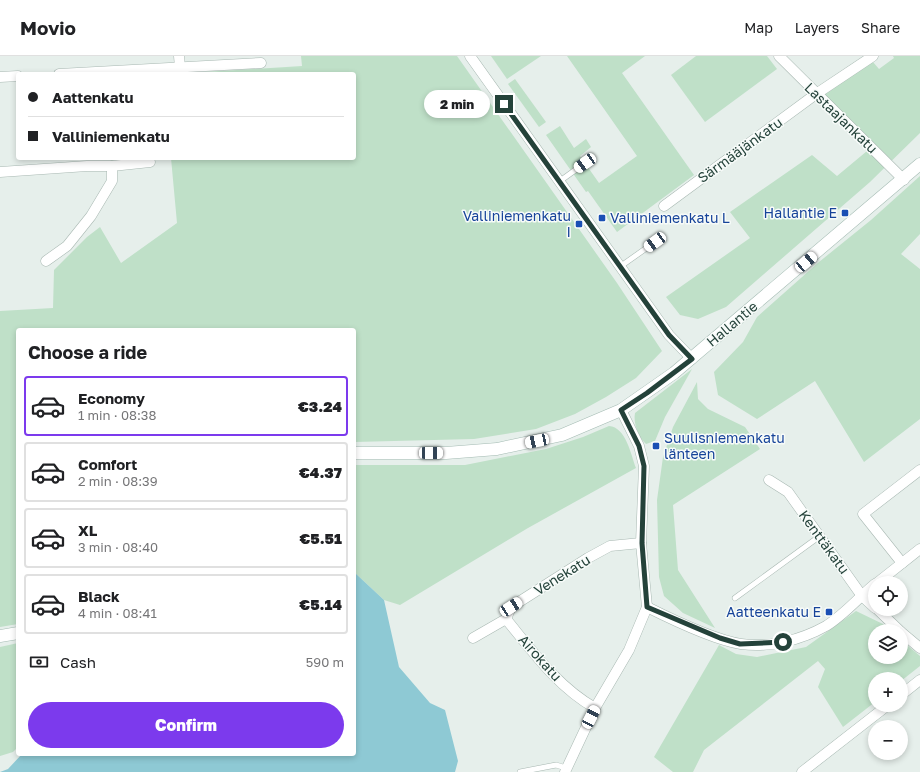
<!DOCTYPE html>
<meta charset="utf-8">
<style>
body{margin:0;font-family:"Golos Text",sans-serif;background:#f2f2f2;color:#202124;height:100vh;display:flex;flex-direction:column;font-size:15px;white-space:nowrap}
*{box-sizing:border-box;margin:0}
p{font-size:13px;color:#757577}
.icon{flex:none;width:22px;height:22px;fill:none;stroke:currentColor;stroke-width:2;stroke-linecap:round;stroke-linejoin:round}
.map{position:relative;flex:1;overflow:hidden}
.side{position:absolute;left:16px;top:272px;width:340px;height:428px;display:flex;flex-direction:column;background:#fff;border-radius:4px;box-shadow:0 2px 6px #0003}
.side>*{flex:none}
.banner{position:absolute;left:16px;top:16px;width:340px;height:88px;border-radius:4px;box-shadow:0 2px 6px #0003;display:grid;align-content:center;height:88px;padding:0 12px;background:#fff}
.fabs{position:absolute;left:868px;top:520px;display:grid;gap:8px}
.fabs a{display:grid;place-items:center;width:40px;height:40px;border-radius:50%;background:#fff;box-shadow:0 2px 6px #0003;font-size:20px}
.end{position:absolute;width:18px;height:18px;margin:-9px;border:5px solid #24423a;background:#fff;box-shadow:0 0 0 2px #fff}
.from{border-radius:50%}
.bubble{position:absolute;height:28px;border-radius:14px;background:#fff;box-shadow:0 2px 6px #0003;font-size:13px;font-weight:800;line-height:28px;text-align:center}
.car{position:absolute;width:12px;height:24px;margin:-12px -6px;border-radius:5px;box-shadow:0 0 3px 1px #0007;background:linear-gradient(#fff 24%,#345 0 40%,#fff 0 76%,#345 0 86%,#fff 0)}
.banner b{display:flex;align-items:center;gap:14px;height:38px;font-size:15px}
.banner b+b{border-top:1px solid #e0e0e0}
.banner i{width:10px;height:10px;background:#202124}
ul{padding:0;list-style:none}
li{display:flex;align-items:center;gap:12px;height:60px;margin:0 8px 6px;padding:0 4px;border:2px solid #e0e0e0;border-radius:4px}
li div{flex:1}
li b{display:block;font-size:15px}
li em{font-style:normal;font-weight:800}
li.current{border-color:#7c3aed}
li>.icon{width:36px;height:36px;stroke-width:1.5}
h2{padding:0 12px;font-size:18px;line-height:48px}
.pay{display:flex;align-items:center;gap:10px;height:44px;padding:0 12px;font-size:15px}
.pay p{margin-inline-start:auto}
.action{display:flex;gap:8px;margin-top:auto;padding:8px 12px}
.action a{flex:1;height:46px;border-radius:24px;background:#7c3aed;color:#fff;font-size:16px;font-weight:800;line-height:46px;text-align:center}
header{display:flex;align-items:center;gap:24px;box-sizing:border-box;height:56px;padding:0 20px;background:#fff;border-bottom:1px solid #e0e0e0}
header strong{font-size:19px}
nav{display:flex;gap:22px;margin-inline-start:auto;font-size:14px}
.map>svg:first-child{display:block}
.green{fill:#bfe0c8}
.water{fill:#8ec9d4}
.lines{fill:none;stroke-linecap:round;stroke-linejoin:round}
.lane-casing{stroke:#a8b8b2;stroke-width:6}
.street-casing{stroke:#a8b8b2;stroke-width:11}
.secondary-casing{stroke:#a4bbb3;stroke-width:13}
.lane{stroke:#fff;stroke-width:5}
.street{stroke:#fff;stroke-width:10}
.secondary{stroke:#fff;stroke-width:12}
.route{stroke:#24423a;stroke-width:5}
.transit-dot{fill:#1a4fb4;stroke:#f7fbf9;stroke-width:1.5}
.labels{text-anchor:middle;stroke-width:3;stroke-linejoin:round;paint-order:stroke}
.street-label{font-size:14px;fill:#24423a;stroke:#f7fbf9}
.transit-label{font-size:14px;fill:#164399;stroke:#f7fbf9;text-anchor:end}
</style>
<header>
<strong>Movio</strong>
<nav><a>Map</a><a>Layers</a><a>Share</a></nav>
</header>
<div class="map">
<svg width="920" height="716" viewBox="0 0 920 716">
<rect width="100%" height="100%" fill="#e6efeb"/>
<g class="green">
<polygon points="301,0 457,0 617,227 662,295 636,322 606,341 575,358 536,373 474,383 354,386 354,274 18,274 18,568 0,571 0,255 53,252 54,214 87,181 100,171 121,207 177,167 171,102 354,102 354,18 172,18 302,10"/>
<polygon points="491,0 541,0 507,23"/>
<polygon points="567,0 645,0 622,17 694,119 617,176 588,135 586,136 546,79 560,70 574,92 586,83 591,91 580,100 599,127 637,100"/>
<polygon points="696,0 767,0 777,13 705,66 671,19"/>
<polygon points="893,0 920,0 920,77 870,126 726,251 698,263 680,259 666,241 750,182 730,156 812,99 837,120 873,90 823,39 873,6 879,13 894,2"/>
<polygon points="515,23 546,66 539,71 508,28"/>
<polygon points="920,120 920,178 901,198 920,213 920,363 864,406 815,325 757,363 718,339 714,316 743,286 757,261 819,206 871,164"/>
<path d="M692,313L665,361L655,385L646,388C638,381 633,366 635,357Z"/>
<polygon points="697,326 698,343 708,353 745,371 760,393 673,449 678,514 715,572 683,557 664,540 659,521 657,444 663,401 673,371"/>
<path d="M609,370C626,371 631,399 636,412L528,472L400,549L384,544L354,516V409H465L546,393L583,381Z"/>
<polygon points="856,555 883,568 891,575 875,575 875,601 901,601 901,584 920,600 920,610 901,625 901,623 875,623 875,646 843,671 818,631 825,613 818,605 704,694 693,716 673,716 654,701 719,589 736,598 757,601 806,591"/>
<polygon points="18,587 18,691 13,696 0,700 0,591"/>
</g>
<polygon class="water" points="354,516 384,544 399,611 430,647 445,654 458,705 455,716 0,716 8,713 22,698 354,698"/>
<g class="lines">
<defs>
<g id="lane">
<polyline points="560,125 585,107"/>
<polyline points="621,210 655,186"/>
<polyline points="735,542 820,480"/>
<polyline points="520,716 556,709 566,712"/>
</g>
<g id="street">
<polyline points="179,0 180,11"/>
<polyline points="470,0 669,279 692,303"/>
<polyline points="779,0 904,124"/>
<polyline points="59,18 261,7"/>
<polyline points="0,21 18,20"/>
<polyline points="0,116 87,110 112,110 150,106"/>
<polyline points="664,150 816,38 873,0"/>
<polyline points="46,205 67,190 91,160 112,125 112,110"/>
<polyline points="769,424 788,436 862,540 875,552"/>
<polyline points="902,507 863,458 920,414"/>
<polyline points="877,527 920,493"/>
<path d="M647,551C671,563 715,584 741,588C770,592 801,584 826,570C844,559 859,541 875,528"/>
<polyline points="877,553 900,575"/>
<path d="M506,563C533,596 558,631 595,652"/>
<polyline points="901,576 920,592"/>
<polyline points="473,582 506,563 511,551 588,502 610,490 641,487"/>
<polyline points="901,639 920,624"/>
<polyline points="565,716 595,652 629,594 647,551 641,487 644,410 639,390 621,354"/>
<polyline points="802,716 888,649"/>
</g>
<g id="secondary">
<polyline points="354,397 446,397 497,393 562,379 621,354 674,317 920,108"/>
<polyline points="0,580 18,577"/>
</g>
</defs>
<use href="#lane" class="lane-casing"/>
<use href="#street" class="street-casing"/>
<use href="#secondary" class="secondary-casing"/>
<use href="#lane" class="lane"/>
<use href="#street" class="street"/>
<use href="#secondary" class="secondary"/>
</g>
<g class="lines">
<polyline class="route" points="504,48 669,279 692,303 647,337 621,354 639,390 644,410 642,487 647,551 720,582 740,588 783,586"/>
</g>
<g class="transit-dot">
<rect x="841" y="153" width="8" height="8" rx="2"/>
<rect x="598" y="158" width="8" height="8" rx="2"/>
<rect x="575" y="164" width="8" height="8" rx="2"/>
<rect x="652" y="386" width="8" height="8" rx="2"/>
<rect x="825" y="552" width="8" height="8" rx="2"/>
</g>
<g class="labels">
<g class="street-label">
<text transform="translate(841 62) rotate(44)" y="5">Lastaajankatu</text>
<text transform="translate(740 94) rotate(-36)" y="5">Särmääjänkatu</text>
<text transform="translate(732 268) rotate(-40)" y="5">Hallantie</text>
<text transform="translate(824 486) rotate(54)" y="5">Kenttäkatu</text>
<text transform="translate(562 519) rotate(-32)" y="5">Venekatu</text>
<text transform="translate(540 602) rotate(48)" y="5">Airokatu</text>
</g>
<g class="transit-label">
<text x="837" y="162">Hallantie E</text>
<text x="571" y="165">Valliniemenkatu<tspan x="571" dy="16">I</tspan></text>
<text x="610" y="167" text-anchor="start">Valliniemenkatu L</text>
<text x="664" y="387" text-anchor="start">Suulisniemenkatu<tspan x="664" dy="16">länteen</tspan></text>
<text x="821" y="561">Aatteenkatu E</text>
</g>
</g>
</svg>
<div class="fabs">
<a><svg class="icon" aria-label="locate" viewBox="0 0 24 24"><circle cx="12" cy="12" r="6"/><path d="M12 2v4M12 18v4M2 12h4M18 12h4"/></svg></a>
<a><svg class="icon" aria-label="layers" viewBox="0 0 24 24"><path d="M12 4l9 5-9 5-9-5zM3 14l9 5 9-5"/></svg></a>
<a>+</a>
<a>−</a>
</div>
<i class="end from" style="left:783px;top:586px"></i>
<i class="end" style="left:504px;top:48px"></i>
<div class="bubble" style="left:424px;top:34px;width:66px">2 min</div>
<i class="car" style="left:585px;top:107px;rotate:235deg"></i>
<i class="car" style="left:655px;top:186px;rotate:234deg"></i>
<i class="car" style="left:806px;top:206px;rotate:50deg"></i>
<i class="car" style="left:537px;top:385px;rotate:258deg"></i>
<i class="car" style="left:431px;top:397px;rotate:90deg"></i>
<i class="car" style="left:511px;top:551px;rotate:57deg"></i>
<i class="car" style="left:591px;top:661px;rotate:27deg"></i>
<div class="banner">
<b><i class="from"></i>Aattenkatu</b>
<b><i></i>Valliniemenkatu</b>
</div>
<section class="side">
<h2>Choose a ride</h2>
<ul>
<li class="current"><svg class="icon" aria-label="car" viewBox="0 0 24 24"><path d="M5 17H2v-5l4-1 3-4h7l3 4 3 1v5h-3M9 17h6M6 11h13"/><circle cx="7" cy="17" r="2"/><circle cx="17" cy="17" r="2"/></svg><div><b>Economy</b><p>1 min · 08:38</p></div><em>€3.24</em></li>
<li><svg class="icon" aria-label="car" viewBox="0 0 24 24"><path d="M5 17H2v-5l4-1 3-4h7l3 4 3 1v5h-3M9 17h6M6 11h13"/><circle cx="7" cy="17" r="2"/><circle cx="17" cy="17" r="2"/></svg><div><b>Comfort</b><p>2 min · 08:39</p></div><em>€4.37</em></li>
<li><svg class="icon" aria-label="car" viewBox="0 0 24 24"><path d="M5 17H2v-5l4-1 3-4h7l3 4 3 1v5h-3M9 17h6M6 11h13"/><circle cx="7" cy="17" r="2"/><circle cx="17" cy="17" r="2"/></svg><div><b>XL</b><p>3 min · 08:40</p></div><em>€5.51</em></li>
<li><svg class="icon" aria-label="car" viewBox="0 0 24 24"><path d="M5 17H2v-5l4-1 3-4h7l3 4 3 1v5h-3M9 17h6M6 11h13"/><circle cx="7" cy="17" r="2"/><circle cx="17" cy="17" r="2"/></svg><div><b>Black</b><p>4 min · 08:41</p></div><em>€5.14</em></li>
</ul>
<div class="pay"><svg class="icon" aria-label="cash" viewBox="0 0 24 24"><path d="M3 7h18v10H3z"/><circle cx="12" cy="12" r="2"/></svg>Cash<p>590 m</p></div>
<div class="action"><a>Confirm</a></div>
</section>
</div>
